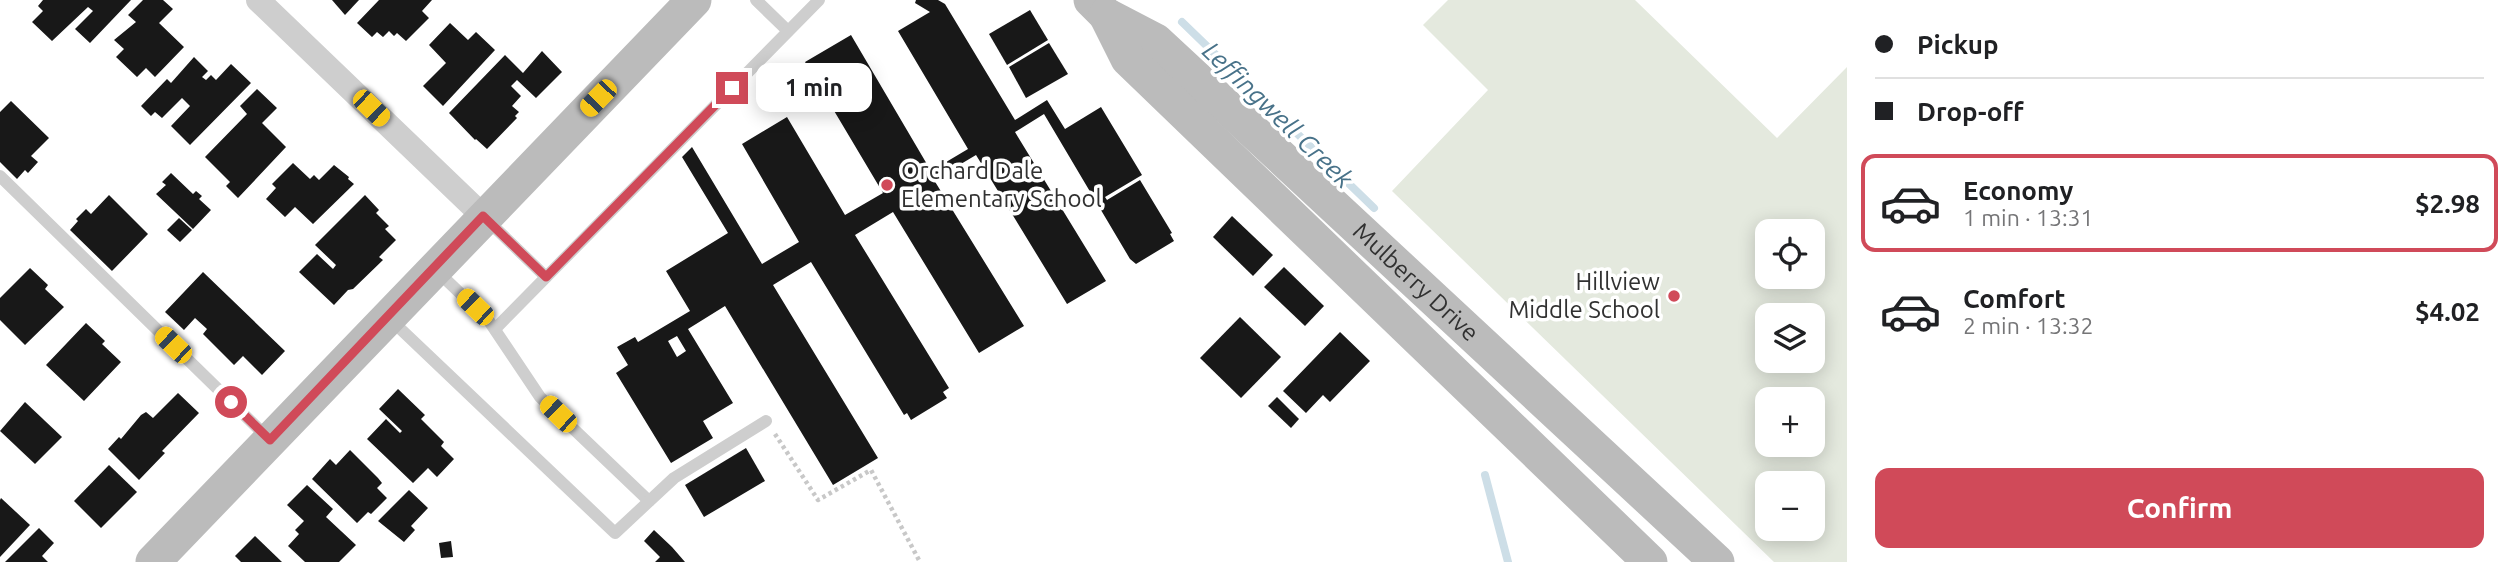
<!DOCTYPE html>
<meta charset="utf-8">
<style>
body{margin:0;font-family:Ubuntu,sans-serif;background:#f6f6f6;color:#202124;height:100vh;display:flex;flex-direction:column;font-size:26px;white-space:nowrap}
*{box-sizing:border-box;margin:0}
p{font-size:23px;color:#757577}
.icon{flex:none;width:38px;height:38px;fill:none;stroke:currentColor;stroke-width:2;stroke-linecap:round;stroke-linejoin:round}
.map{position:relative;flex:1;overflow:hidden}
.drawer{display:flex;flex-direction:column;background:#fff;width:665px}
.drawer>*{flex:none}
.guide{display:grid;align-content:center;height:154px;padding:0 28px;background:#fff}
.buttons{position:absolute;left:1755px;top:219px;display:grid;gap:14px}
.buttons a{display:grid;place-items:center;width:70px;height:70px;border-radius:14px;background:#fff;box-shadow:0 4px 18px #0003;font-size:35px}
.end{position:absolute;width:32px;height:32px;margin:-16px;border:9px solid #d04a59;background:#fff;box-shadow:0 0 0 4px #fff}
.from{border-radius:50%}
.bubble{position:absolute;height:49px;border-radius:14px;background:#fff;box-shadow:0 4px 18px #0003;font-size:23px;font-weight:700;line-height:49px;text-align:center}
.car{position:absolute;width:21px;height:42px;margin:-21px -10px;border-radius:9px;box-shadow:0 0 5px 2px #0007;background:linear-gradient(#f5c518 24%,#345 0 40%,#f5c518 0 76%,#345 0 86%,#f5c518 0)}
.guide b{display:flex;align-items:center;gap:24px;height:66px;font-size:26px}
.guide b+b{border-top:2px solid #e0e0e0}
.guide i{width:18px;height:18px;background:#202124}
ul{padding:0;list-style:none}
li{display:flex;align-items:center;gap:21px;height:98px;margin:0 14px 10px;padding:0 14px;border:4px solid transparent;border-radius:14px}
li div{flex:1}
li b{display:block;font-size:26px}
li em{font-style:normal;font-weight:700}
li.current{border-color:#d04a59}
li>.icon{width:63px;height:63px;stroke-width:1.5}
.action{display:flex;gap:14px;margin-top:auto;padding:14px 28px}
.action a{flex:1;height:80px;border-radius:14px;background:#d04a59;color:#fff;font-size:28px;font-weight:700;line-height:80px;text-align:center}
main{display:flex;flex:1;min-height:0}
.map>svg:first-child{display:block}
.green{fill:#e4e9de;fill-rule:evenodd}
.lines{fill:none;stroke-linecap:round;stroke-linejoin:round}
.stream{stroke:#cddee7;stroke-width:8}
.building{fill:#181818;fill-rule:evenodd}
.path{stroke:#c8c8c8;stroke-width:4.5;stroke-dasharray:3.5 3.5;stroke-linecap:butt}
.lane{stroke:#cecece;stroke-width:12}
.street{stroke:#cecece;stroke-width:24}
.secondary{stroke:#bbb;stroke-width:35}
.route{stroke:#d04a59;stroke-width:9}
.poi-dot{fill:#d04a59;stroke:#fff;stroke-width:2.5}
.labels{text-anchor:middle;stroke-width:7;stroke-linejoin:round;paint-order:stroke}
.poi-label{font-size:24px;fill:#313131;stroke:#fff;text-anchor:start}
.street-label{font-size:24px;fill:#313131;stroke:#fff}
.water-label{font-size:26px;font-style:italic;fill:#487289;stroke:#fff}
</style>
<main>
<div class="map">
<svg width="1847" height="562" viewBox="0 0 1847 562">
<rect width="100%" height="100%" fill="#fff"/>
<path class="green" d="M1448,0H1635L1777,138L1847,67V562H1774L1392,191L1488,90L1423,25ZM1768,231H1813V276H1768ZM1768,315H1813V360H1768ZM1768,399H1813V444H1768ZM1768,483H1813V528H1768Z"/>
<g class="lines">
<g class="stream">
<polyline points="1182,22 1374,208"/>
<polyline points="1485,475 1508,562"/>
</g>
</g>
<g class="building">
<polygon points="43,0 131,0 90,43 75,29 93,11 88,7 52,41 32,22 43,11 38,6"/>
<polygon points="143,0 163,0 173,9 159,23 184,47 155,77 146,68 137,77 116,57 124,49 114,40 136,22 128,15"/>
<polygon points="332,0 359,0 345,15"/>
<polygon points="379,0 432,0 422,11 429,18 406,41 397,33 394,36 389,31 383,37 377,32 372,37 357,23"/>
<path d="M916,0H938L945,4L1015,120L1047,100L1065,129L1101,107L1142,175L1105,197L1107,200L1140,180L1172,233L1170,234L1174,241L1136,264L1130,259L1044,114L1015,132L1106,281L1067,304L976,155L934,180L1024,326L979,353L893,212L855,235L949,388L943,392L947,398L911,420L907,413L904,415L811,262L773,285L878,458L833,485L725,306L688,329L733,403L703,421L713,438L671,463L616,373L628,365L617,347L635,337L638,342L690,311L666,271L728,233L682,157L692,147L762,264L799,242L742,144L787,117L845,215L883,193L805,62L851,35L931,171L968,149L898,31L930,12L915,3ZM677,336L686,351L677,357L668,341Z"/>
<polygon points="1030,10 1048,40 1007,65 989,34"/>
<polygon points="450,23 468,40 476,32 495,50 443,106 423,86 446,63 429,45"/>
<polygon points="1049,43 1068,74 1026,98 1009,67"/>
<polygon points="542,51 562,72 536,98 517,80 511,86 521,96 512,106 519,112 515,116 517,118 487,149 476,139 475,140 449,113 505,55 523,73"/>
<polygon points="194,57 208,71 202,77 206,80 211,75 216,80 231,64 251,83 190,145 171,126 190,106 182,98 162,118 155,112 151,116 141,106 167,79 171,83"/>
<polygon points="257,89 277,108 262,123 286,147 238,198 226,186 230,182 205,157 247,114 240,106"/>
<polygon points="11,101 49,138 31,156 38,162 28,173 25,170 17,179 0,162 0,112"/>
<polygon points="293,163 310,179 314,175 319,180 334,165 349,177 348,179 354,184 313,224 295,207 285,217 266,199 276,188 272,184"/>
<polygon points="171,173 193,194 196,191 202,196 199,199 211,210 193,229 156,194 166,185 162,182"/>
<polygon points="109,195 148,234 112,271 70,230 78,221 76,219 86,209 91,214"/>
<polygon points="365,195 379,210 376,213 389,226 385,229 396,240 379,257 383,260 353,289 348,290 334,305 299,272 317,254 333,269 336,265 315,245"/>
<polygon points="1232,216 1273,255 1253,276 1213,237"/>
<polygon points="179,218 192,230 180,242 167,230"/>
<polygon points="1284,267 1324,306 1305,326 1264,287"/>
<polygon points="30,268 48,285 45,289 64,307 25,345 0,320 0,298"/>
<polygon points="203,272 285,351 262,375 243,356 234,365 203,334 207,329 195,318 184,330 165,312"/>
<polygon points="1240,317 1281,357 1241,398 1200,358"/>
<polygon points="86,323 105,341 102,344 121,362 84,401 46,365"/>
<polygon points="1340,332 1370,361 1330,402 1323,395 1306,413 1283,391"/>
<polygon points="398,389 425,415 421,419 444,442 441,446 454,459 437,477 428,468 413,483 367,439 386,419 400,433 402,431 379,409"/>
<polygon points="178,393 199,413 162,451 165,453 139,480 108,449 119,437 121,439 141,415 146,412 153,418"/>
<polygon points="1277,397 1299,419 1291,428 1268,406"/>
<polygon points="25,402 62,437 35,464 0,431"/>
<polygon points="746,448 765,481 704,517 685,485"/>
<polygon points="350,450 378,478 382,483 377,488 387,498 371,514 368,512 357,523 312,479 330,459 336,465"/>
<polygon points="109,465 137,492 101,528 74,501"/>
<polygon points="307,485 333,509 326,517 356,545 339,562 305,562 288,546 299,534 295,530 304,521 287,505"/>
<polygon points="409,490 428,508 411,526 415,530 404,542 378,521"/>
<polygon points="1,498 30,525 0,557 0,500"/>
<polygon points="39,528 54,543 42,556 48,562 5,562"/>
<polygon points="654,530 672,547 685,562 655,562 660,557 644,541"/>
<polygon points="255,536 282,562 241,562 235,556"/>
<polygon points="451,541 453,557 441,558 439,543"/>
</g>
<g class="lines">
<polyline class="path" points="775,434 818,500 871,470 920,562"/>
<g class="lane">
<polyline points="756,0 788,31"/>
<polyline points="0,176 269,439"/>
<polyline points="486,219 546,277"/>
<polyline points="437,271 489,321 540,397 649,501"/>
<polyline points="390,319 615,533 674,478 766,421"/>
<polyline points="495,329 819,0"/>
</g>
<polyline class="street" points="258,0 483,216"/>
<g class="secondary">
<path id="s1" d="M1091,0L1106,15L1156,41L1717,562"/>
<polyline points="1106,15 1128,59 1650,562"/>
<polyline points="153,562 694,0"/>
</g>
</g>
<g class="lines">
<polyline class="route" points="231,402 270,440 483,216 546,277 732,88"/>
</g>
<g class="poi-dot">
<circle cx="887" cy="185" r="7"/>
<circle cx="1674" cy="296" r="7"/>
</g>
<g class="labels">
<g class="poi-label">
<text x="901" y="179">Orchard Dale<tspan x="901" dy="28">Elementary School</tspan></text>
<text x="1660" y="290" text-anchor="end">Hillview<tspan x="1660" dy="28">Middle School</tspan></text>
</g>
<g class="street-label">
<text dy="8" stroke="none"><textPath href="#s1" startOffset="432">Mulberry Drive</textPath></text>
</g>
<g class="water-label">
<text transform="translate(1278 115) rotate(44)" y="9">Leffingwell Creek</text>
</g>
</g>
</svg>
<div class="buttons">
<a><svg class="icon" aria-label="locate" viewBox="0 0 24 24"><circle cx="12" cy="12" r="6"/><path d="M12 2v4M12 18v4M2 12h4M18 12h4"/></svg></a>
<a><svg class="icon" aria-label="layers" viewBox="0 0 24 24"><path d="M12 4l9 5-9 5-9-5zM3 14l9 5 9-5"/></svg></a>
<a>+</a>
<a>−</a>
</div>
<i class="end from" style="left:231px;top:402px"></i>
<i class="end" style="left:732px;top:88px"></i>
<div class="bubble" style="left:756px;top:63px;width:116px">1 min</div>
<i class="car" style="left:598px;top:98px;rotate:224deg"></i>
<i class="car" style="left:371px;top:108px;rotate:134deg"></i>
<i class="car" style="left:475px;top:307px;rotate:314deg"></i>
<i class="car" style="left:173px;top:345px;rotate:314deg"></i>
<i class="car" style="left:558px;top:414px;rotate:314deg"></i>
</div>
<section class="drawer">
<div class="guide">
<b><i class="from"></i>Pickup</b>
<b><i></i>Drop-off</b>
</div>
<ul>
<li class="current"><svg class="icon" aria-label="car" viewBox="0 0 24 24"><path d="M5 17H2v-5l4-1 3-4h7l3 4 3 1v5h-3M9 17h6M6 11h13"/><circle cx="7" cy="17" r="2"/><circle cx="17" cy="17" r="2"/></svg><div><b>Economy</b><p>1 min · 13:31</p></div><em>$2.98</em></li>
<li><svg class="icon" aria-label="car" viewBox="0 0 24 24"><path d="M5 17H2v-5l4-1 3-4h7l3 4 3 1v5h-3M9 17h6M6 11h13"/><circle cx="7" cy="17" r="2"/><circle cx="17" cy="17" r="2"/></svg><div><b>Comfort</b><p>2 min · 13:32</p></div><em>$4.02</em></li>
</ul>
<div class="action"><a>Confirm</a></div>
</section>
</main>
